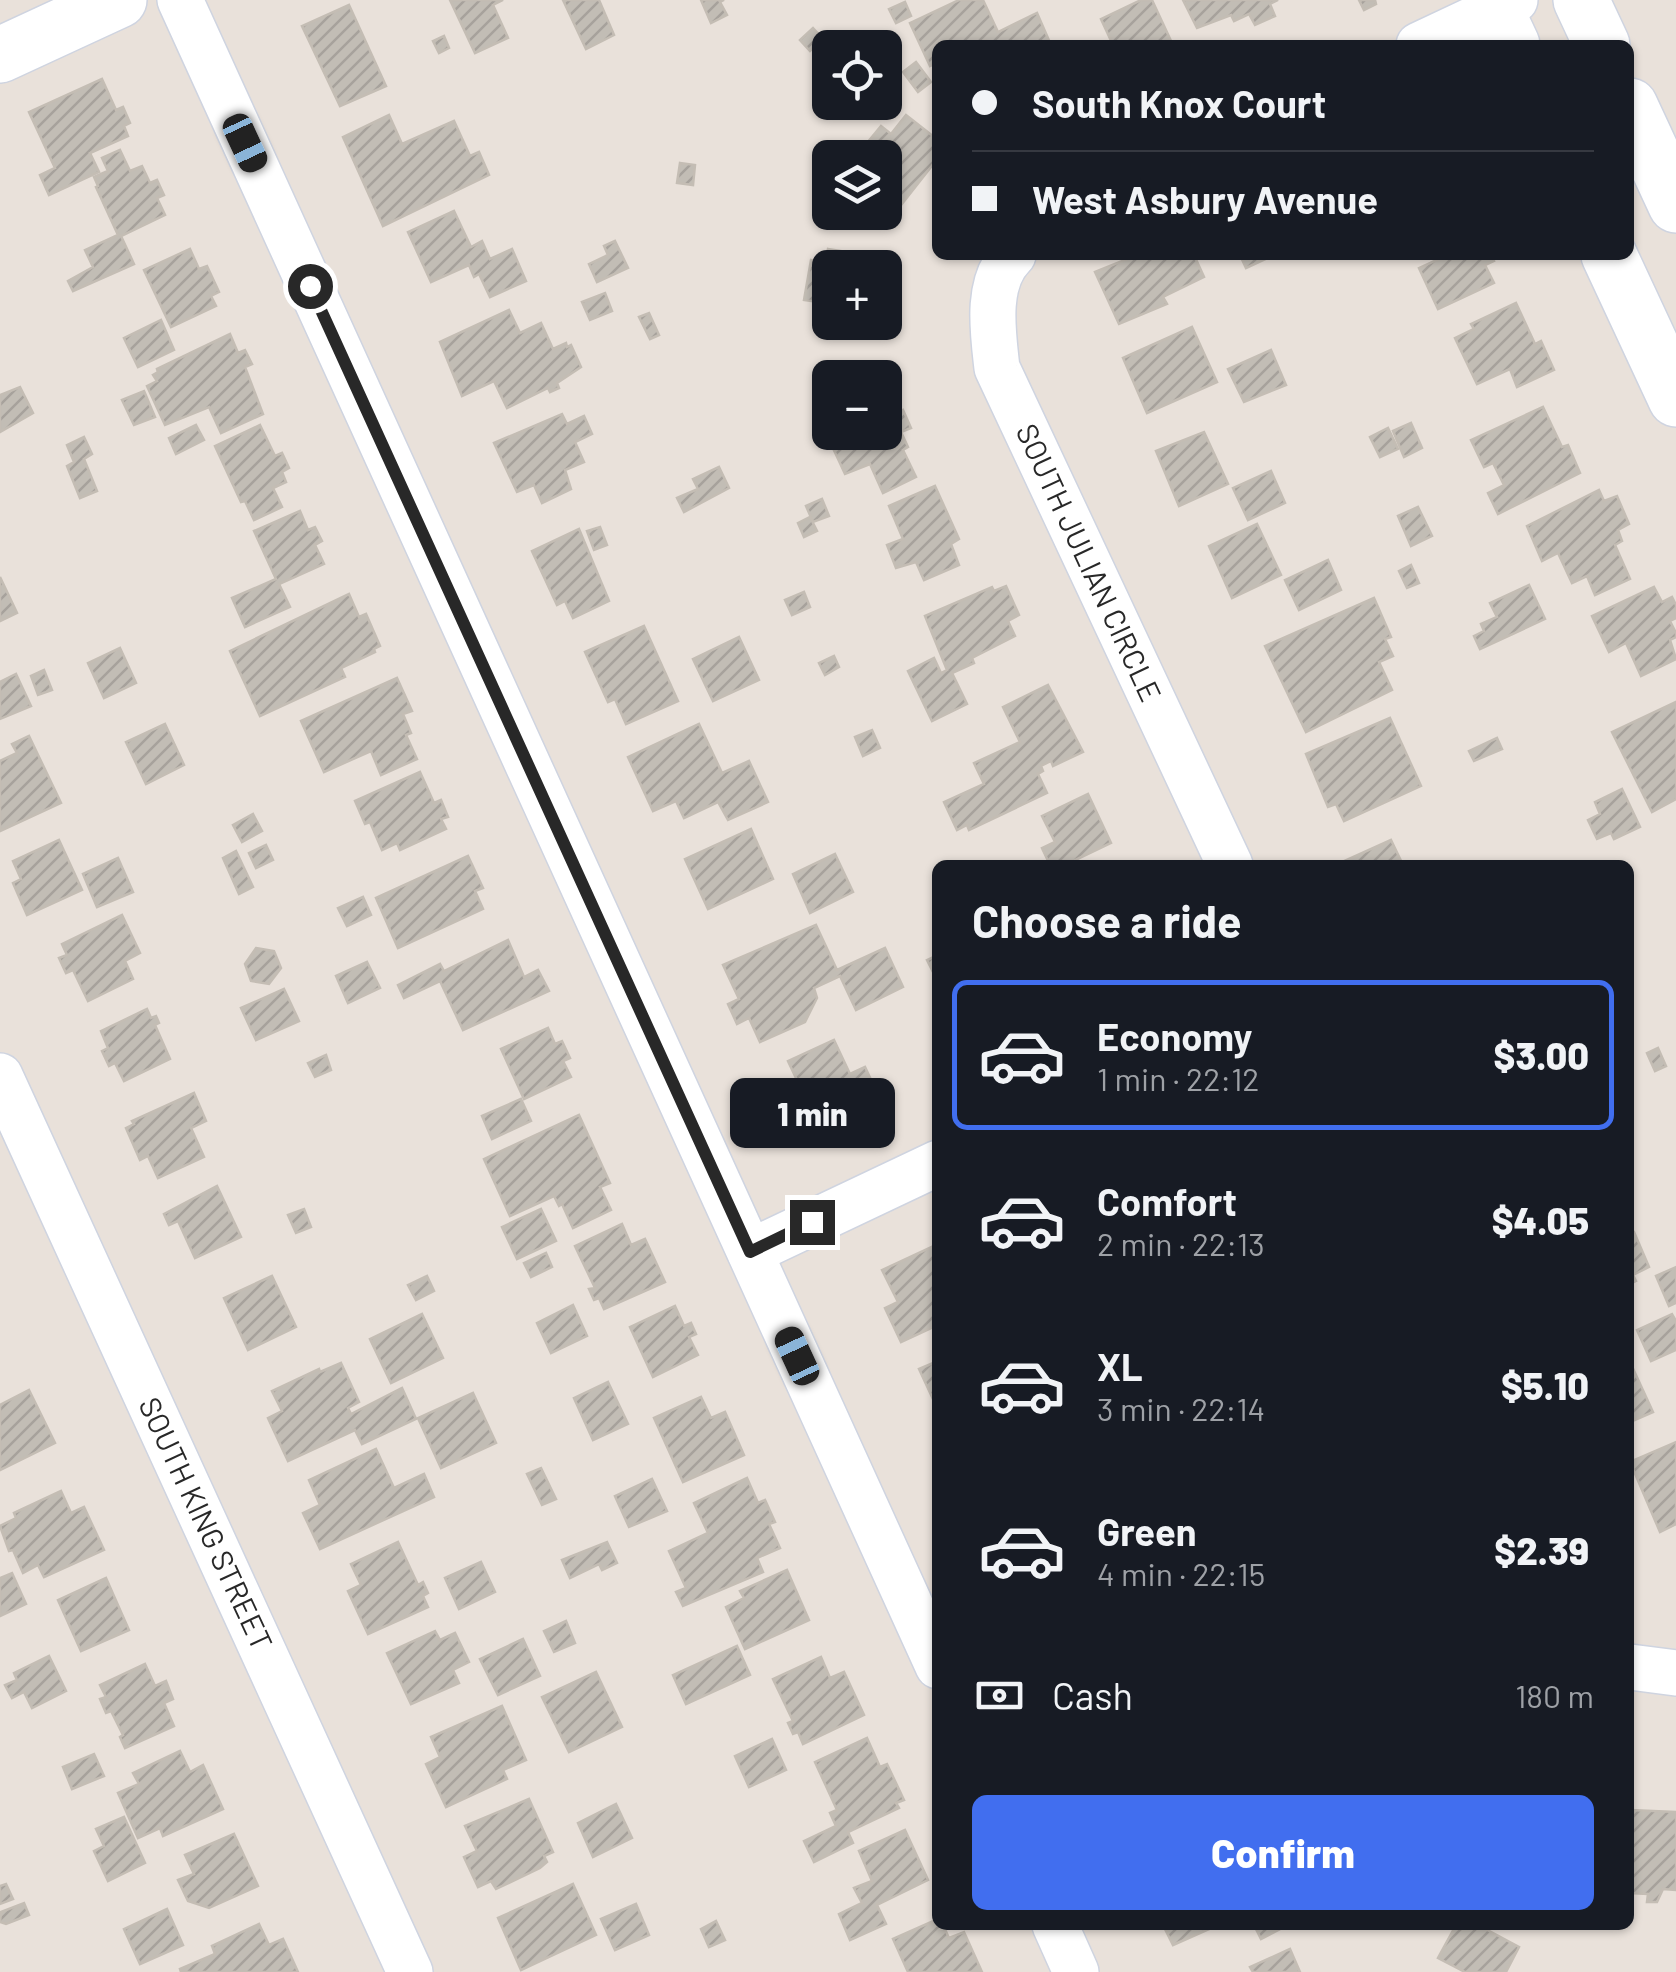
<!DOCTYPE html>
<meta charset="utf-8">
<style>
body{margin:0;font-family:Barlow,sans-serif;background:#242831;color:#f1f3f6;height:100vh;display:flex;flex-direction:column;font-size:38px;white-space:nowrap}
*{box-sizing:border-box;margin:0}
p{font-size:32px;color:#9ea1a6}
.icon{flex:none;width:55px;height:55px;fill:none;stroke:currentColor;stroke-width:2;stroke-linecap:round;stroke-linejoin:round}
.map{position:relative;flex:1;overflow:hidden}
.drawer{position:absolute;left:932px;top:860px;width:702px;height:1070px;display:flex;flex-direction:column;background:#171b24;border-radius:15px;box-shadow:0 2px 8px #0004}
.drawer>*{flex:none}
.top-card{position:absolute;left:932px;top:40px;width:702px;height:220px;border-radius:15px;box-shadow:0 2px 8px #0004;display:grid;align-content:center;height:220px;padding:0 40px;background:#171b24}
.controls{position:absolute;left:812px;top:30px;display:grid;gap:20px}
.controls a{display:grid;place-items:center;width:90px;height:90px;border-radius:15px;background:#171b24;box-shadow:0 2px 8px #0004;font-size:50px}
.end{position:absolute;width:45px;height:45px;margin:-22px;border:12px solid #282828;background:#fff;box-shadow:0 0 0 5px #fff}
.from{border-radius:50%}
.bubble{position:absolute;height:70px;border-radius:15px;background:#171b24;box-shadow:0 2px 8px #0004;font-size:32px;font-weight:800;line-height:70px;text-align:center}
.car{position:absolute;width:30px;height:60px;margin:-30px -15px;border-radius:12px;box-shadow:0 0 8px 2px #0007;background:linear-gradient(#222 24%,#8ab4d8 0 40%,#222 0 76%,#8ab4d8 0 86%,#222 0)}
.top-card b{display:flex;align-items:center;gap:35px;height:95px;font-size:38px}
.top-card b+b{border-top:2px solid #363941}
.top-card i{width:25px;height:25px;background:#f1f3f6}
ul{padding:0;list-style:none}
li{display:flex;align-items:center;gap:30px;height:150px;margin:0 20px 15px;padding:0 20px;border:5px solid transparent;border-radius:15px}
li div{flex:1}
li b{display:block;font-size:38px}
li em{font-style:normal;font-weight:800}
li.selected{border-color:#416eef}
li>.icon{width:90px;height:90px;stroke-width:1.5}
h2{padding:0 40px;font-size:45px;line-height:120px}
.pay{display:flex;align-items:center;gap:25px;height:110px;padding:0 40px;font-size:38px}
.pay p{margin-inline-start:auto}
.button{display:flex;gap:20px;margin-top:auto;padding:20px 40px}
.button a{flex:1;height:115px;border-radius:15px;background:#416eef;color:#fff;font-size:40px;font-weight:800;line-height:115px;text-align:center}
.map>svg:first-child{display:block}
.building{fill:url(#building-hatch);stroke:#c4bdb4;stroke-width:2.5}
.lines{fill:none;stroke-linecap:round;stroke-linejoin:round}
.street-casing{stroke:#cfd4e0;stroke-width:48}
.secondary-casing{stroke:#cfd4e0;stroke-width:58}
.street{stroke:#fff;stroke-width:45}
.secondary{stroke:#fff;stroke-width:55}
.route{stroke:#282828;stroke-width:12}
.labels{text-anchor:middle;stroke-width:8;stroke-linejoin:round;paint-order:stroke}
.street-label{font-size:30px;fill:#282828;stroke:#fff}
</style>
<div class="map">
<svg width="1676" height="1972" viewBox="0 0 1676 1972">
<defs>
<pattern id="building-hatch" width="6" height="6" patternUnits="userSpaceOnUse" patternTransform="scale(2.5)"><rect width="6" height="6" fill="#c2bdb5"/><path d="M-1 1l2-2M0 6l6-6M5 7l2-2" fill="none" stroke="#a7a29c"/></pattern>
</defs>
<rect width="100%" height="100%" fill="#e9e1da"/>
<g class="building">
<polygon points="450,0 503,0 493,5 508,38 475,53"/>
<polygon points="563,0 599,0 614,35 586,49"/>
<polygon points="701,0 724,0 720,2 727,15 711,23"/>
<polygon points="959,0 983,0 998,32 1037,13 1051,45 988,45 985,40 974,45 938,45 938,62 930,66 910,23"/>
<polygon points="1141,0 1152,0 1171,41 1163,45 1113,45 1101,19"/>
<polygon points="1183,0 1278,0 1270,4 1275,16 1255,25 1249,14 1234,21 1231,15 1197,28"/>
<polygon points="1359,0 1375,0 1376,4 1364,10"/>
<polygon points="905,2 911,16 896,23 889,9"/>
<polygon points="349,5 386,86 340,106 302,26"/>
<polygon points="813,28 823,39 810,51 800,40"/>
<polygon points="444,36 449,48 439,53 433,41"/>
<polygon points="916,62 931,82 918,92 903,72"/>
<polygon points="102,79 116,110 123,107 130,123 124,126 128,136 90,153 99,172 49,195 40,175 55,168 29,112"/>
<polygon points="389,115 402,144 454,121 470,156 479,152 489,175 383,226 343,137"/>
<polygon points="906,115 938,140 938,158 894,214 885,207 885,158 872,158 862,149 881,126 891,134"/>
<polygon points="120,150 130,171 142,166 150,183 157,180 164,195 157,198 165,215 121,236 134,264 73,291 68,281 93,267 85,250 118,235 96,187 98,186 94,177 108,171 102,158"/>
<polygon points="680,163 695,165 693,185 677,183"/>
<polygon points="454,211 471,247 482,241 490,259 512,249 526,281 490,297 479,274 474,277 469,265 431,282 408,232"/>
<polygon points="615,241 628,268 597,282 589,264 608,255 604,246"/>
<polygon points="190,249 199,269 207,266 219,292 211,296 216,306 171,327 144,270"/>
<polygon points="828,249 878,257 876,268 830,268 830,310 817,307 818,302 804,300 811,260 825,263"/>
<polygon points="1137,255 1194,255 1204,277 1163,297 1167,304 1119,324 1095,272"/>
<polygon points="1240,255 1269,255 1270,257 1246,268"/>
<polygon points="1437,255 1491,255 1494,261 1485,265 1494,283 1438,309 1419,268 1439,259"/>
<polygon points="605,293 612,311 590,320 582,302"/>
<polygon points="1516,303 1535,344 1541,341 1554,370 1517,387 1510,369 1477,384 1455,338 1474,329 1471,324"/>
<polygon points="509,310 520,333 541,323 553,349 566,343 567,347 571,345 581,367 557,383 559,388 550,392 548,388 507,408 494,381 462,396 440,342"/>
<polygon points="649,313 659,335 650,339 639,317"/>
<polygon points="161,320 174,350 138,367 124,338"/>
<polygon points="1192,327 1217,382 1147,413 1123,358"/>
<polygon points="230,334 238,353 245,350 252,364 245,367 263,414 221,433 209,407 165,425 147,386 157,381 153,375 158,372 157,369"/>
<polygon points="1271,350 1286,385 1244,402 1228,369"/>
<polygon points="20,387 33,413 0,432 0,395"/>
<polygon points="144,391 155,417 134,425 122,400"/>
<polygon points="885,395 894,414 903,410 911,428 901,432 908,447 903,450 916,477 883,493 870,464 845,474 826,433 885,432"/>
<polygon points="1543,407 1562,447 1568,445 1580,473 1498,514 1488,493 1504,485 1493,463 1484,467 1471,440"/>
<polygon points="562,414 567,424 584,416 592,434 575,442 584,462 565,470 571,489 542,503 534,485 517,492 494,443"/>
<polygon points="1411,423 1422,448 1404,457 1393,431"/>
<polygon points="196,425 204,440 176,454 169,438"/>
<polygon points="260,425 275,456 282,453 289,468 282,472 286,482 273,488 282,507 254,520 245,501 241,502 215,446"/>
<polygon points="1388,428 1398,449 1380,457 1370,437"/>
<polygon points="1204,432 1228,484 1179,506 1156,451"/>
<polygon points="84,437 92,454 84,459 97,491 80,498 67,466 74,462 67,445"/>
<polygon points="719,467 729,488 684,512 677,498 698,489 693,479"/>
<polygon points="1271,471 1285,503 1248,520 1233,488"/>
<polygon points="935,486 959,539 951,544 959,565 924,580 916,562 896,568 887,545 903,539 889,506"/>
<polygon points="1599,490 1604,501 1617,496 1629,524 1618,530 1622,541 1615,545 1630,579 1595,595 1587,576 1572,583 1558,553 1542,561 1527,526"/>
<polygon points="822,499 829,516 813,522 806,506"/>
<polygon points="1418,507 1432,536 1411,546 1398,516"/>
<polygon points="300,511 308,530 315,527 322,541 315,545 324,564 279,584 290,607 245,627 232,598 276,579 254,531"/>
<polygon points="810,517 817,531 804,537 798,523"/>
<polygon points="1257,524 1281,575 1232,598 1209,546"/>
<polygon points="600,527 607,545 594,550 587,531"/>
<polygon points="579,529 609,601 573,618 565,601 557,605 532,551"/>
<polygon points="1328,560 1341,590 1299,610 1285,580"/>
<polygon points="1411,565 1419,583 1407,588 1399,571"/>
<polygon points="0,577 17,613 0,621"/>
<polygon points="1529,585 1545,619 1480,649 1474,636 1484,631 1481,624 1497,617 1490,603"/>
<polygon points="1006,586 1019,615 1008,621 1015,636 972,658 974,663 952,673 967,704 932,721 908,671 934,658 941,673 947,670 925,616 992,587 994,591"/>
<polygon points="1654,587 1662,602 1672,597 1676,605 1676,618 1670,621 1676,633 1676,637 1670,640 1676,659 1641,676 1626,643 1609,652 1592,616"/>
<polygon points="804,592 810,607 792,615 785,600"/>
<polygon points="349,594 359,617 366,614 380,646 374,649 375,652 341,668 345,677 260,716 230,651"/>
<polygon points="1374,598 1391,637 1385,639 1393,656 1379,662 1392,690 1306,732 1265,646"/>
<polygon points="644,626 678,701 626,724 615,699 608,702 585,652"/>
<polygon points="739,637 759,680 713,701 693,659"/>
<polygon points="120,648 136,683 104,698 88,663"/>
<polygon points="834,656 839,667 825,675 819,663"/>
<polygon points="44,670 52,690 38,695 31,676"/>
<polygon points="16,674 31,706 0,719 0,682"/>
<polygon points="397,678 412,711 403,714 411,733 406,735 417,759 381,775 371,751 324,772 301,721"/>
<polygon points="1048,685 1083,752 1053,766 1051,761 1041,766 1043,771 1038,774 1047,793 969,830 967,825 957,830 944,802 984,784 974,763 1020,742 1003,707"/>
<polygon points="1676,702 1676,799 1652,812 1612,732"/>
<polygon points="1390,718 1421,786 1344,821 1336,804 1328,807 1306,754"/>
<polygon points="165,724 184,765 146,784 126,742"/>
<polygon points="699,724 722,773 749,761 768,802 728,820 718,802 684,818 676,801 653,811 628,757"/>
<polygon points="872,730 880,748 863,756 855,737"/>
<polygon points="29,736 61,803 0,831 0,761 17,753 12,744"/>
<polygon points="1497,738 1502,749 1474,761 1469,751"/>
<polygon points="420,772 434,803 441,800 448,817 441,819 446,829 400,850 397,843 382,850 370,822 365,824 355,801"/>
<polygon points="1622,789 1640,827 1614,839 1611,833 1597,839 1588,820 1600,814 1595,802"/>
<polygon points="1088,794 1111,843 1065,865 1050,865 1042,848 1055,842 1042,816"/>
<polygon points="253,814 262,831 242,842 233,825"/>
<polygon points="751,829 773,879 708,909 685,859"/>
<polygon points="59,840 82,890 27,915 13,883 21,879 13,861"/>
<polygon points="1391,840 1403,865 1344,865 1342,862"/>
<polygon points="266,845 273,860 256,868 249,853"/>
<polygon points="236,851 253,887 239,894 223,858"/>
<polygon points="835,854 853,892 810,913 793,874"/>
<polygon points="468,856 483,888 475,891 483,909 398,948 376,898"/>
<polygon points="118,858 133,892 97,907 83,874"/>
<polygon points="363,897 371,915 347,926 338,908"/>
<polygon points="122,915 140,953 125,961 133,979 88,1001 73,970 66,973 59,958 67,955 62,944"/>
<polygon points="816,925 837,970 885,948 903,987 856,1010 840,976 814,988 817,998 805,1022 760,1042 749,1018 737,1024 728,1004 739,999 723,965"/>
<polygon points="508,940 524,977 538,970 549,991 463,1030 440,981 404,998 398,985 440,964 444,971"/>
<polygon points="256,948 274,951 281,968 269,984 251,981 245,964"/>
<polygon points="938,955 938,978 936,978 927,960"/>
<polygon points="367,962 380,988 348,1003 336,976"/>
<polygon points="284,989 299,1021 256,1040 241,1008"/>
<polygon points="147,1009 151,1018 156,1016 159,1023 155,1025 170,1059 124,1081 115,1063 109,1066 102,1051 108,1048 101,1031"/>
<polygon points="548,1028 555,1044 562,1041 570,1058 563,1061 571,1077 524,1099 501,1049"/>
<polygon points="834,1040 850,1074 865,1067 886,1112 818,1144 803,1111 810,1108 788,1061"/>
<polygon points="1658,1048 1666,1066 1655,1071 1647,1053"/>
<polygon points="326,1055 331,1070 315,1077 308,1063"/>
<polygon points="194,1093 206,1121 191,1128 204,1157 158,1178 148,1156 140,1160 126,1128 134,1124 132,1121"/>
<polygon points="521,1099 531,1121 492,1139 482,1116"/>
<polygon points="579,1115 610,1183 600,1187 611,1210 573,1228 562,1204 559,1206 554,1196 510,1216 484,1159"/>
<polygon points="217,1186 241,1237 195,1258 178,1221 169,1225 164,1214"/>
<polygon points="304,1209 311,1227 296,1233 288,1215"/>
<polygon points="541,1209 556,1241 517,1259 502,1227"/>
<polygon points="622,1224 631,1245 645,1239 665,1282 604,1309 599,1298 594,1300 589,1289 595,1288 575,1246"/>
<polygon points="1634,1232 1649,1267 1633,1275 1636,1281 1630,1284 1630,1233"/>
<polygon points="938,1244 938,1325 901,1342 885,1308 898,1302 882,1270"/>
<polygon points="546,1253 552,1267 531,1277 524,1263"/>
<polygon points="1676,1267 1676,1303 1669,1306 1656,1276"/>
<polygon points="272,1276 296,1327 248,1350 224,1298"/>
<polygon points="427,1276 434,1291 416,1300 408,1285"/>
<polygon points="573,1305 587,1336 551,1353 537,1323"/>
<polygon points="675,1306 684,1326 691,1323 696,1334 689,1337 698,1355 653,1377 630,1327"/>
<polygon points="422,1314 443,1358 391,1383 370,1339"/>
<polygon points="1672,1314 1676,1321 1676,1350 1651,1361 1637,1330"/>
<polygon points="938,1361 938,1410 919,1369"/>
<polygon points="1630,1362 1653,1412 1630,1422"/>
<polygon points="341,1363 359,1402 348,1408 351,1414 402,1388 416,1419 362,1444 355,1430 288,1461 268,1418 282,1411 272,1391 319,1369 320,1372"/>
<polygon points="608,1382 628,1424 593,1440 574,1398"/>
<polygon points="29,1390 55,1443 0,1470 0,1405"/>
<polygon points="473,1393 496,1443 441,1468 418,1418"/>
<polygon points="701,1397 711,1418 725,1412 744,1455 683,1482 654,1418"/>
<polygon points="1676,1442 1676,1524 1660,1532 1630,1462"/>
<polygon points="376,1449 394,1488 424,1474 434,1497 320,1549 303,1513 320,1505 309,1480"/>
<polygon points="541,1468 556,1499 542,1505 527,1474"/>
<polygon points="747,1478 758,1503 765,1500 775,1522 769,1524 780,1548 757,1558 763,1572 683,1606 676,1592 686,1588 669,1551 708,1533 694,1503"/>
<polygon points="652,1479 667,1511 629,1527 615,1496"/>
<polygon points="61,1491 71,1513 84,1507 104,1550 44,1577 38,1565 23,1573 13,1550 9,1551 0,1526 16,1518 14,1513"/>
<polygon points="398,1542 418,1585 423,1582 428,1593 423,1596 428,1607 368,1634 348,1591 361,1585 351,1564"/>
<polygon points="607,1542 617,1563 602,1570 599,1564 570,1578 562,1560"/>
<polygon points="481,1562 495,1592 459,1609 445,1578"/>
<polygon points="787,1570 809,1620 745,1649 726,1607 744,1598 740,1591"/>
<polygon points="12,1573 26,1604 0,1616 0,1578"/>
<polygon points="106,1578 129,1630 81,1651 58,1600"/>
<polygon points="566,1621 575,1643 554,1652 544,1631"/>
<polygon points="435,1631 440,1640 455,1633 469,1662 453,1670 459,1683 411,1704 387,1653"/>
<polygon points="523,1639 540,1676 498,1695 480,1659"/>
<polygon points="737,1646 750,1675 686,1704 673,1675"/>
<polygon points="49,1656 66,1691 32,1708 24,1692 12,1698 5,1685 17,1680 14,1673"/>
<polygon points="821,1657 830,1678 844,1672 864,1715 803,1744 798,1732 793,1734 788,1723 793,1721 773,1679"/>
<polygon points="145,1664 155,1686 166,1681 173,1699 164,1703 174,1726 125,1748 120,1737 123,1735 111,1711 106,1713 100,1699 106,1697 100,1685"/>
<polygon points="596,1672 622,1727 569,1752 542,1697"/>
<polygon points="502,1706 526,1760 503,1770 507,1779 446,1807 426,1764 440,1757 431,1737"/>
<polygon points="867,1738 880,1767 887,1764 904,1800 896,1803 899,1808 848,1832 853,1843 814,1862 804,1841 836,1826 830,1813 837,1810 815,1762"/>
<polygon points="772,1739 786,1770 749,1787 735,1756"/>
<polygon points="180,1751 190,1772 203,1765 223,1809 163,1836 160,1828 138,1838 118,1793 139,1784 133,1773"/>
<polygon points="94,1754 104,1776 72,1789 63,1767"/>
<polygon points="529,1799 553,1852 544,1856 547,1862 540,1868 496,1889 491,1881 478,1887 464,1857 477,1851 465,1826"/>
<polygon points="616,1804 632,1838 593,1857 578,1823"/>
<polygon points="1630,1810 1676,1812 1676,1890 1663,1889 1657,1902 1647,1902 1648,1894 1630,1893"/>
<polygon points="124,1817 145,1863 108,1881 94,1851 104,1846 96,1829"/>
<polygon points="905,1830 928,1880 877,1905 886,1924 850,1940 839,1914 862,1903 854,1888 872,1881 859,1851"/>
<polygon points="234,1834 258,1886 209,1908 188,1901 178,1880 194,1874 185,1855"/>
<polygon points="6,1884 13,1899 0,1904 0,1886"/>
<polygon points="573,1884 596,1935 521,1970 498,1918"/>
<polygon points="24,1903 29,1915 6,1924 0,1922 1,1912"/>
<polygon points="636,1904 649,1935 615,1950 601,1919"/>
<polygon points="167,1909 183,1945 140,1964 124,1929"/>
<polygon points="938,1919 938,1925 943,1925 949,1938 964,1932 982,1972 908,1972 893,1939"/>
<polygon points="716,1921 725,1940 709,1947 701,1929"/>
<polygon points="259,1924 269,1945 283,1939 298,1972 181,1972 180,1969 215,1954 212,1946"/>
<polygon points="1163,1925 1218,1925 1173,1945"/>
<polygon points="1254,1925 1288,1925 1261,1939"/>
<polygon points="1456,1925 1478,1925 1519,1947 1506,1972 1465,1972 1438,1958"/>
<polygon points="1290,1949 1300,1972 1253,1972 1250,1967"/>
</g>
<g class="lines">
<defs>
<g id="street">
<polyline points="180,0 938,1666"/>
<polyline points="1419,45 1515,0"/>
<path d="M1013,255C985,282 993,333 997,368L1230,865"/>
<polyline points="0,1076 410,1972"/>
<polyline points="750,1252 938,1163"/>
<polyline points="1630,1667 1676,1673"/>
<polyline points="1055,1925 1076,1972"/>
</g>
<g id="secondary">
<polyline points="1491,0 1512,45"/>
<polyline points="1581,0 1602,45"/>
<polyline points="0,55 119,0"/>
<polyline points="1630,106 1676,205"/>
<polyline points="1609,255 1676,399"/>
</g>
</defs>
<use href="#street" class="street-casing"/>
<use href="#secondary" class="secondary-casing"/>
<use href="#street" class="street"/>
<use href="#secondary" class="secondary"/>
</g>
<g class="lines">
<polyline class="route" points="310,286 750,1252 812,1222"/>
</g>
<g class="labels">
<g class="street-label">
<text transform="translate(1088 563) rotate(65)" y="10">SOUTH JULIAN CIRCLE</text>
<text transform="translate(205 1524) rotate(65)" y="10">SOUTH KING STREET</text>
</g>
</g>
</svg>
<div class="controls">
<a><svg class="icon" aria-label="locate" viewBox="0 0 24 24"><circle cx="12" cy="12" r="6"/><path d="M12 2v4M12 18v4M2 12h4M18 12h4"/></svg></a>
<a><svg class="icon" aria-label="layers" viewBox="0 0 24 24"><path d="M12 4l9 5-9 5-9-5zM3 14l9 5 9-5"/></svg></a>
<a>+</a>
<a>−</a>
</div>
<i class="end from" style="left:310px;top:286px"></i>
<i class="end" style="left:812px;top:1222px"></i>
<div class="bubble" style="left:730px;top:1078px;width:165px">1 min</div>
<i class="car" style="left:245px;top:143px;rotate:155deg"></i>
<i class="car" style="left:797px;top:1356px;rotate:335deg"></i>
<div class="top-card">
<b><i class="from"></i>South Knox Court</b>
<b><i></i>West Asbury Avenue</b>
</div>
<section class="drawer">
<h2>Choose a ride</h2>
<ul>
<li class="selected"><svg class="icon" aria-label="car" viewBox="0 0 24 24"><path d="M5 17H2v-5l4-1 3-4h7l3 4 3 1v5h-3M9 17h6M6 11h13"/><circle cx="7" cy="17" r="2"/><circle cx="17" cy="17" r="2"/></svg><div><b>Economy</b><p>1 min · 22:12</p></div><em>$3.00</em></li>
<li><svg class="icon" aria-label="car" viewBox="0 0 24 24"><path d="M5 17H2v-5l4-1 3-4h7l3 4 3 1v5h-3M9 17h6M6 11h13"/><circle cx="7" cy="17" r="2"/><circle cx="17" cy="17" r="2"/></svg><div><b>Comfort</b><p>2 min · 22:13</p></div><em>$4.05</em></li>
<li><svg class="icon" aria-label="car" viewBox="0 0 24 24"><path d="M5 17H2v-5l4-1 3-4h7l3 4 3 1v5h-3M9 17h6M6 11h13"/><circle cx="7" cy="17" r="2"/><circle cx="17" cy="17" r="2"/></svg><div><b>XL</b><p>3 min · 22:14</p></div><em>$5.10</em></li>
<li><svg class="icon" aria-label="car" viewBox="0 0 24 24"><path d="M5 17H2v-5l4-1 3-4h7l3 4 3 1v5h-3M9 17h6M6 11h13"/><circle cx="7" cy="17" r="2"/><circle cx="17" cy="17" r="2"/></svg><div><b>Green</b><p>4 min · 22:15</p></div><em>$2.39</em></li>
</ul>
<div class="pay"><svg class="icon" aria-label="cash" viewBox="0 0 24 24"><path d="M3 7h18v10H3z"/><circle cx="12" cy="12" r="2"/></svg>Cash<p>180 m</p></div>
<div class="button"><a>Confirm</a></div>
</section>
</div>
